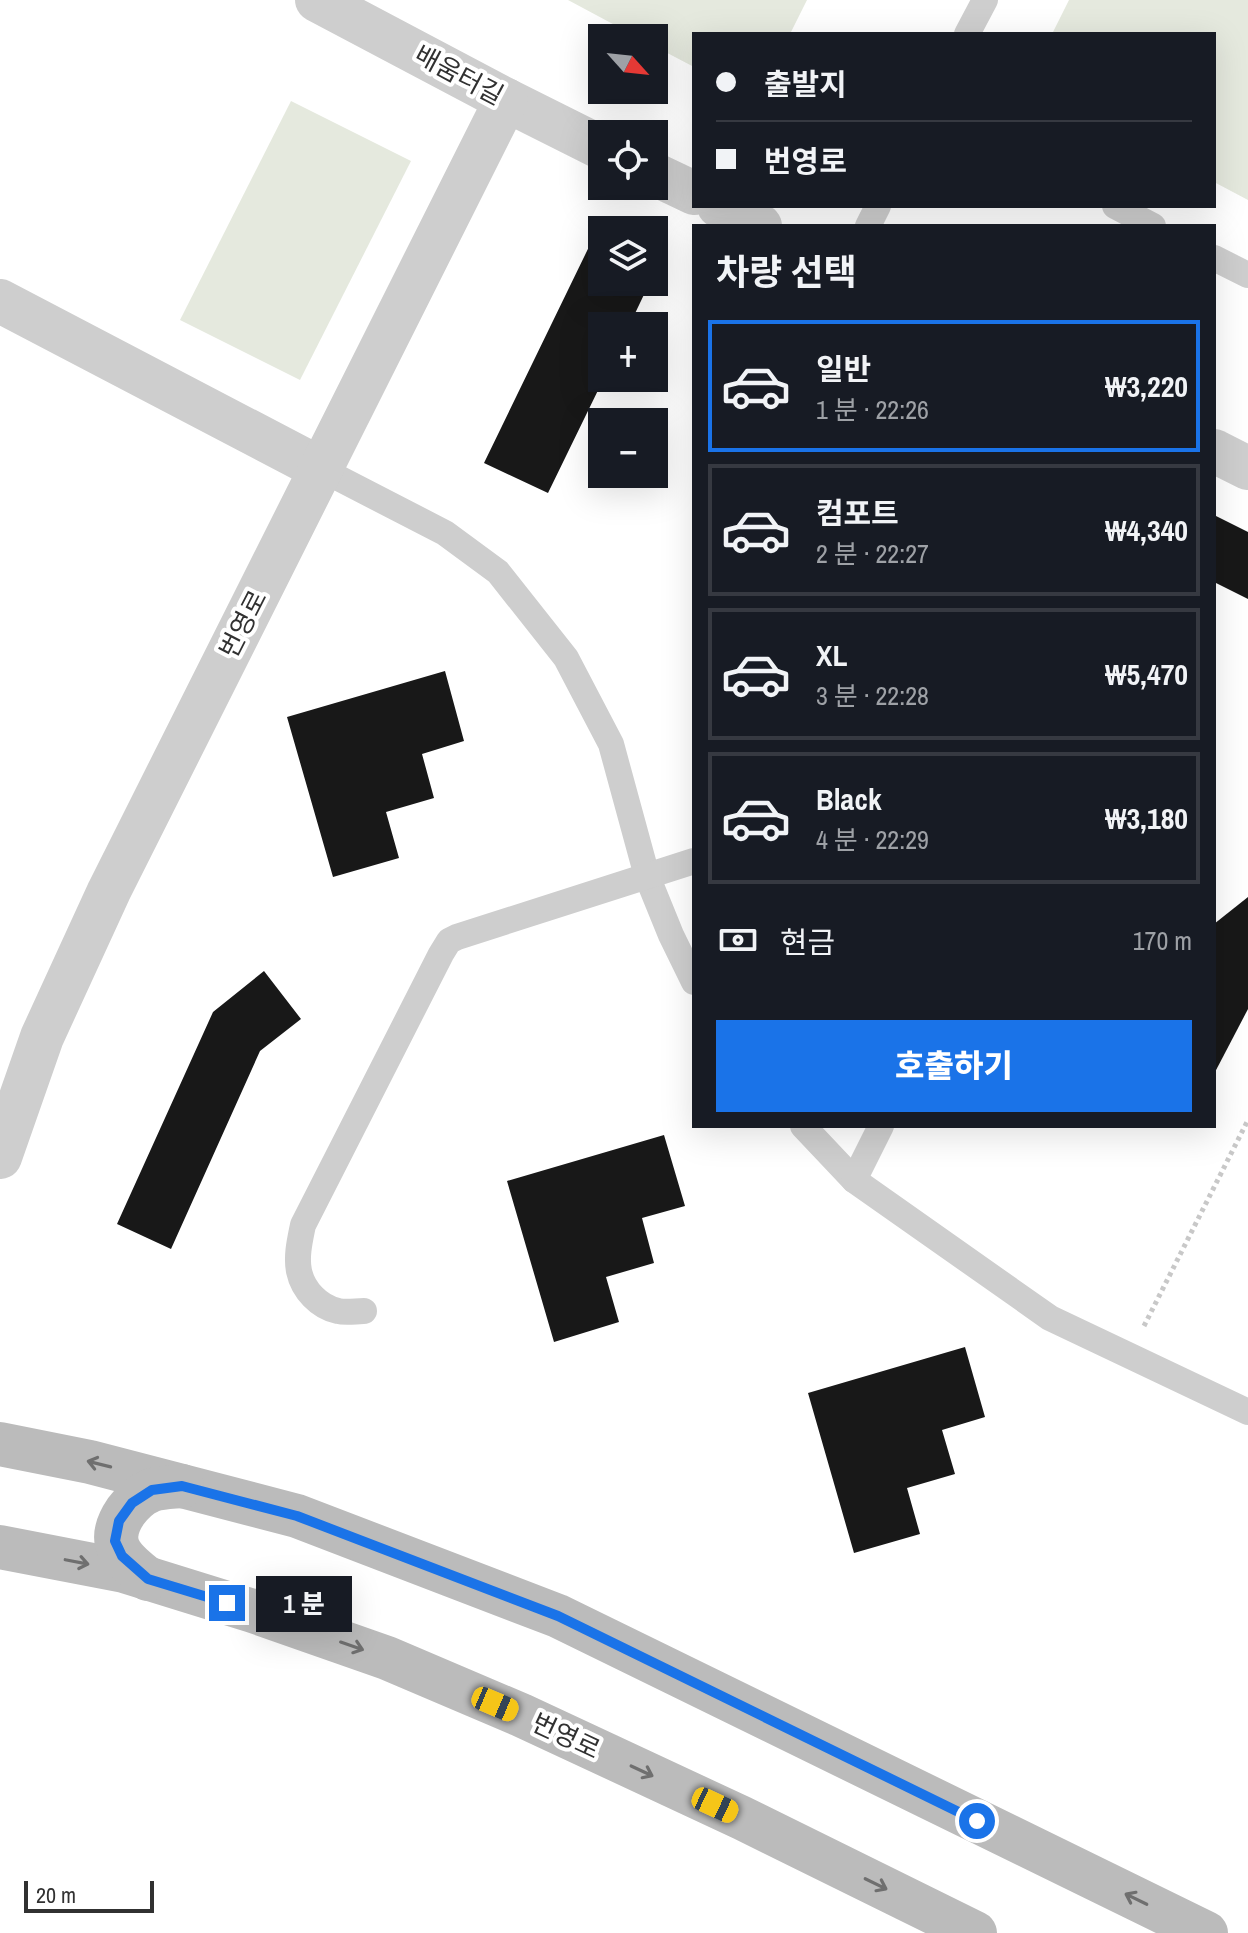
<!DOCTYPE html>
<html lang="ko">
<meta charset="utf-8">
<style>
body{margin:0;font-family:"Archivo Narrow","Noto Sans KR",sans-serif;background:#242831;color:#f1f3f6;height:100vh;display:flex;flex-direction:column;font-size:30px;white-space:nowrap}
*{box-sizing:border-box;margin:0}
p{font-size:26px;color:#9ea1a6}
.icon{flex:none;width:44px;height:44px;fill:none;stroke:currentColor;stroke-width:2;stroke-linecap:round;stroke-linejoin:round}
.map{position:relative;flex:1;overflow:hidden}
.side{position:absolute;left:692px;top:224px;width:524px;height:904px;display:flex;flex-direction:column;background:#171b24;border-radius:0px;box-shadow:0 8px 32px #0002}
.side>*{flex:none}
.banner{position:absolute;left:692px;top:32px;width:524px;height:176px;border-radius:0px;box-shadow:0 8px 32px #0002;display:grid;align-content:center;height:176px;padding:0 24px;background:#171b24}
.needle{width:52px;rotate:117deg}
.buttons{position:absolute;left:588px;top:24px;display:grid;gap:16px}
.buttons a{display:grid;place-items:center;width:80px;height:80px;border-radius:0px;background:#171b24;box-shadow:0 8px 32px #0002;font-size:40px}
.scale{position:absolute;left:24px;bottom:20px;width:130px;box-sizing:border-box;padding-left:8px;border:4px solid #313131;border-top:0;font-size:22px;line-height:28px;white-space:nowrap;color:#313131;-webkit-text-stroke:6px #fff;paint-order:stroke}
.end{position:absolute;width:36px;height:36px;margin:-18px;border:10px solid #1a73e8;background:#fff;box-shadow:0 0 0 4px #fff}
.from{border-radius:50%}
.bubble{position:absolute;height:56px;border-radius:0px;background:#171b24;box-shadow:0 8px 32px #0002;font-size:26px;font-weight:800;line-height:56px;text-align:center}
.car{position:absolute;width:24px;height:48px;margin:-24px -12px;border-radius:10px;box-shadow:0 0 6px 2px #0007;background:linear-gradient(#f5c518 24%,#345 0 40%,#f5c518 0 76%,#345 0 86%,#f5c518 0)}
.banner b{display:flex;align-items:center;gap:28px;height:76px;font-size:30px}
.banner b+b{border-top:2px solid #363941}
.banner i{width:20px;height:20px;background:#f1f3f6}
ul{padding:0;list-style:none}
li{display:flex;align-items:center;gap:24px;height:132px;margin:0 16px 12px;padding:0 8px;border:4px solid #363941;border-radius:0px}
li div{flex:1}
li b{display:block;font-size:30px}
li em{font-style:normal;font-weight:800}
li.active{border-color:#1a73e8}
li>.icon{width:72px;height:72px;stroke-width:1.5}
h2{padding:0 24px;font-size:36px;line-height:96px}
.pay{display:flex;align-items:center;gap:20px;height:88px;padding:0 24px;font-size:30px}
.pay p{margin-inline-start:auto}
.primary-button{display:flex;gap:16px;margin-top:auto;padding:16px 24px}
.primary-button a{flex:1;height:92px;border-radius:0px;background:#1a73e8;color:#fff;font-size:32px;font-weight:800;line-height:92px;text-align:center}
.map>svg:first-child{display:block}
.green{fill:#e5e9de}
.building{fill:#181818}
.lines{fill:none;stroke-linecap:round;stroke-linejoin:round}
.path{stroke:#c8c8c8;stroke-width:5;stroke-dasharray:4 4;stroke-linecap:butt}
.service{stroke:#cecece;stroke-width:26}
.minor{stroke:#cecece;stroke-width:44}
.secondary{stroke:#bbb;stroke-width:44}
.oneway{stroke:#6f6f6f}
.route{stroke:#1a73e8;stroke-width:10}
.labels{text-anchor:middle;stroke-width:8;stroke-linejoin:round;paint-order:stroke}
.street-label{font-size:26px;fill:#313131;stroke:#fff}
</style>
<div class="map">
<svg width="1248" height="1933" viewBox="0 0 1248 1933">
<rect width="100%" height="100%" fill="#fff"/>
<g class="green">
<polygon points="568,0 807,0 790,34 694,34 694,67 654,46 654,38 639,38"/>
<polygon points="1069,0 1248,0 1248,200 1214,182 1214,34 1052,34"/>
<polygon points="291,101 411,161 300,380 180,320"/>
</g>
<g class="building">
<polygon points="602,220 623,230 602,230 602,282 650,282 629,326 602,326 602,378 604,378 548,493 484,463"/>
<polygon points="1214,515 1248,532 1248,599 1214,582"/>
<polygon points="445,671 464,741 422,754 434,798 386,812 399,858 333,877 287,717"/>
<polygon points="1248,897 1248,1009 1214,1074 1214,924"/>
<polygon points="264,971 301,1019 260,1051 171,1249 117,1224 213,1012"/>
<polygon points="664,1135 685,1206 642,1218 654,1263 606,1277 619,1322 554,1342 507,1181"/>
<polygon points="965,1347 985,1417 942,1430 955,1474 907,1488 920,1534 854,1553 808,1393"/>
</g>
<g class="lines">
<polyline class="path" points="1144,1326 1248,1120"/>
<g class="service">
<polyline points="967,34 985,0"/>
<polyline points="1115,206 1153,226"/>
<polyline points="868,226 878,206"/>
<polyline points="1214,258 1248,275"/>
<polyline points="321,469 445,533 498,572 566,658 611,744 647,876 671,935 694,982"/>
<polyline points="803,1126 854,1180 1050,1318 1248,1412"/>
<polyline points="854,1180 881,1126"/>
<path d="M364,1311C356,1311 346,1313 338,1311C319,1307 303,1290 299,1271C296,1256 300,1240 303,1225L441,954L449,941L457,937L694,861"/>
</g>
<g class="minor">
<polyline points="317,0 506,100 602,148"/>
<polyline points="654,174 694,193"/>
<polyline points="719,206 760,226"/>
<polyline points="0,301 321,469"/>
<polyline points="1214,451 1248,468"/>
<polyline points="0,1157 42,1037 109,891 506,100"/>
</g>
<g class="secondary">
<polyline points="0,1444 90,1462 297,1516 558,1616 1206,1933"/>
<polyline points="0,1547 124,1571 253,1611 387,1658 521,1715 742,1818 975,1933"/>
<path d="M148,1579C122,1559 104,1543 126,1511C132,1503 140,1495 150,1491C159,1487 172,1487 182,1486"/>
</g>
</g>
<defs><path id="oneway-shaft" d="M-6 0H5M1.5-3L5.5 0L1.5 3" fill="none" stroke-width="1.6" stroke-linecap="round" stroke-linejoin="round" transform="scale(2)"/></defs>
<g class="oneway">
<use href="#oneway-shaft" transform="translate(99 1464) rotate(-166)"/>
<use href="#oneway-shaft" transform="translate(77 1562) rotate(11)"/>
<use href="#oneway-shaft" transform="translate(352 1646) rotate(19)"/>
<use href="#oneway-shaft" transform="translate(642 1771) rotate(25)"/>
<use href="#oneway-shaft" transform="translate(876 1884) rotate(26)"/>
<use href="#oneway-shaft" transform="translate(1136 1899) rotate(-154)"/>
</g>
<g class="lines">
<polyline class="route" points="227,1603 148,1579 122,1556 115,1541 119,1521 132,1503 152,1490 182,1486 297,1516 558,1616 977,1821"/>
</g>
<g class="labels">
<g class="street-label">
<text transform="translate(459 75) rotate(28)" y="9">배움터길</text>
<text transform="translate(243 624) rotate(-63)" y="9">번영로</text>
<text transform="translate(566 1736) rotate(25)" y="9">번영로</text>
</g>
</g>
</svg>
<div class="buttons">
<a><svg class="needle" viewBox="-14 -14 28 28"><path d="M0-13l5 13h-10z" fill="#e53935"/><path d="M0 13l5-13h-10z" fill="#9ea1a6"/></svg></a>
<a><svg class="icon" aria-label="locate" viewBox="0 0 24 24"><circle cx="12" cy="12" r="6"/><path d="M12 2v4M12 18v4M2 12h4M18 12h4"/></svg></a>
<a><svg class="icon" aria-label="layers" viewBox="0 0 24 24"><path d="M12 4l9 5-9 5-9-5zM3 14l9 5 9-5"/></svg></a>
<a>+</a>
<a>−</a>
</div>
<div class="scale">20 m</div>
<i class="end from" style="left:977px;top:1821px"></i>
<i class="end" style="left:227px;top:1603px"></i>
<div class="bubble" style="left:256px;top:1576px;width:96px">1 분</div>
<i class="car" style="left:495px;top:1704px;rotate:113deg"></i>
<i class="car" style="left:715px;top:1805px;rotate:115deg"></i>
<div class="banner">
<b><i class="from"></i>출발지</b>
<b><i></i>번영로</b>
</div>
<section class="side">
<h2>차량 선택</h2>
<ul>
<li class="active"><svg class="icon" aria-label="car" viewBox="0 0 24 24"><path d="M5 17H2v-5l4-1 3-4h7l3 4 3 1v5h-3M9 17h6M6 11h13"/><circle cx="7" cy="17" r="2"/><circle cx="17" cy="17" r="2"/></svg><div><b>일반</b><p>1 분 · 22:26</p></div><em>₩3,220</em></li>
<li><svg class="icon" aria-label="car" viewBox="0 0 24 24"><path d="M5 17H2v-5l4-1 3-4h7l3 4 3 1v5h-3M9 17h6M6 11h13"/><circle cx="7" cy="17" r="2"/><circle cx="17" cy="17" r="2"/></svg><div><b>컴포트</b><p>2 분 · 22:27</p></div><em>₩4,340</em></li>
<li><svg class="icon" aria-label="car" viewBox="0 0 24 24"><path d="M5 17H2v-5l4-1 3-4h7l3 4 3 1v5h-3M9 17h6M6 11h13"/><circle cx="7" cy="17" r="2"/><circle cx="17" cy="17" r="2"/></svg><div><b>XL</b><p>3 분 · 22:28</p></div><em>₩5,470</em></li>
<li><svg class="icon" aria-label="car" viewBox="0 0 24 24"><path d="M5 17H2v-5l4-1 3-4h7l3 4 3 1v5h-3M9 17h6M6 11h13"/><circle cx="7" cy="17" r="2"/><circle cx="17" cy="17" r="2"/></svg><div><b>Black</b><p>4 분 · 22:29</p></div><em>₩3,180</em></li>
</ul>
<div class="pay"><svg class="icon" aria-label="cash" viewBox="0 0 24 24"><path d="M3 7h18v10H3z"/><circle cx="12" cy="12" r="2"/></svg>현금<p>170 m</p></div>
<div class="primary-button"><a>호출하기</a></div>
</section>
</div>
